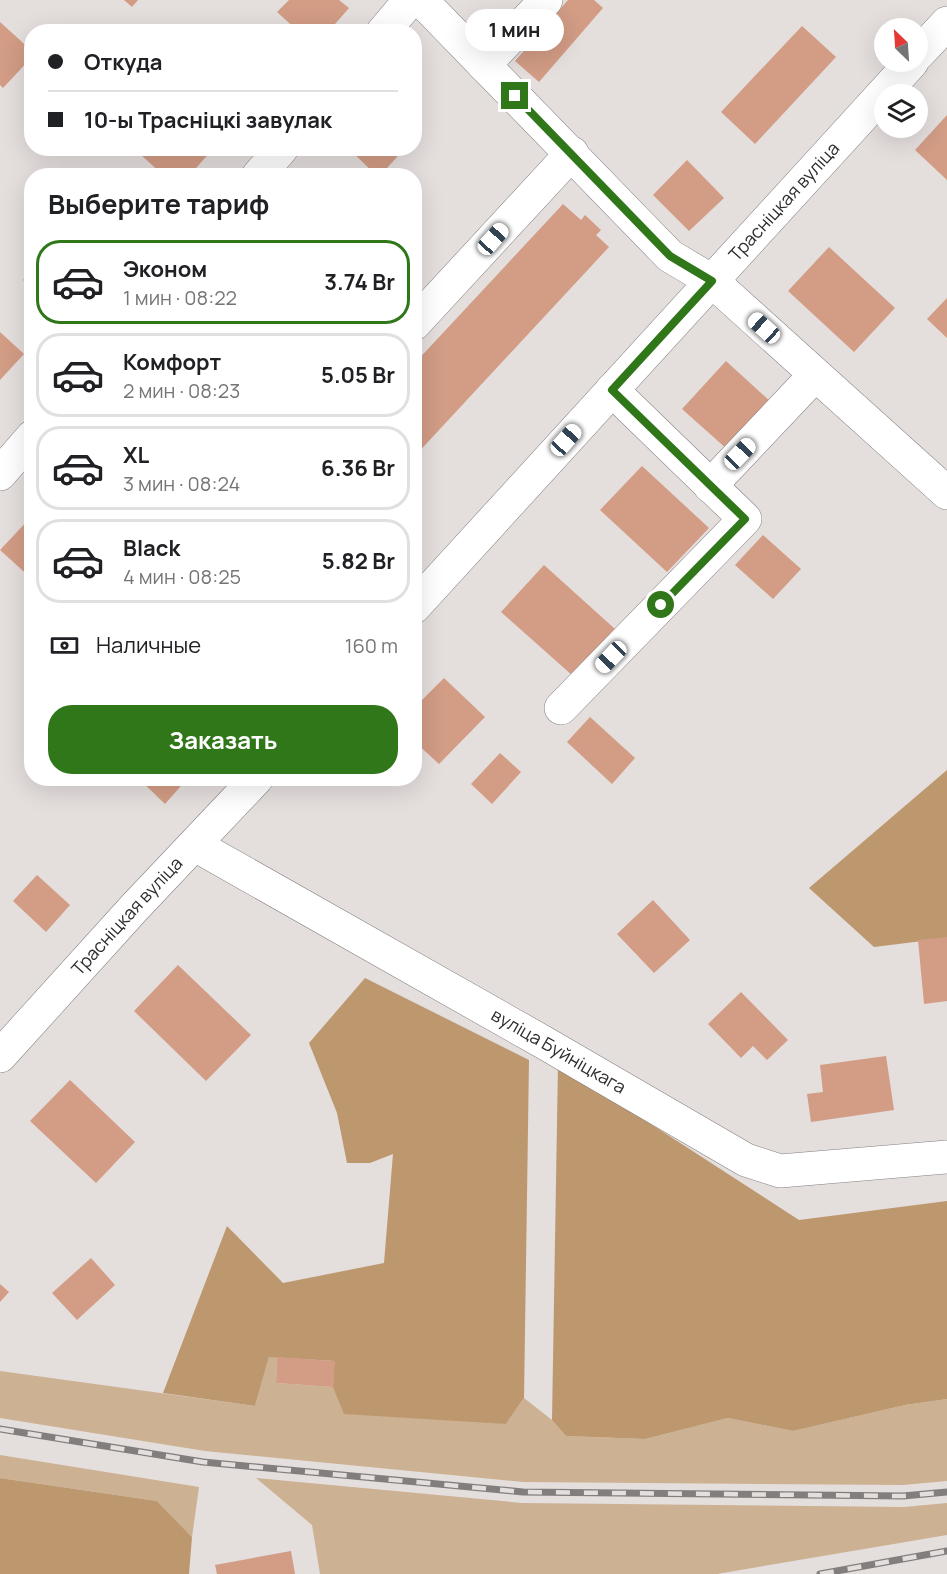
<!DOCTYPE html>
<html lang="ru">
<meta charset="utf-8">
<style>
body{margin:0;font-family:Manrope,sans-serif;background:#f6f6f6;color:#202124;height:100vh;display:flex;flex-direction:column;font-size:22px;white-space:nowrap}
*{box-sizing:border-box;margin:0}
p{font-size:20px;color:#757577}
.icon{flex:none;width:33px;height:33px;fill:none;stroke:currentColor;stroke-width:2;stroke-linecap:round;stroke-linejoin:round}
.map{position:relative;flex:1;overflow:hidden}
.side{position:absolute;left:24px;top:168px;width:398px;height:618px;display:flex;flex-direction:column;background:#fff;border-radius:24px;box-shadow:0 6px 24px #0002}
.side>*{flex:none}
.hud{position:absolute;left:24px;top:24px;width:398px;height:132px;border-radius:24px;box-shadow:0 6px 24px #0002;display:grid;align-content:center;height:132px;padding:0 24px;background:#fff}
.needle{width:39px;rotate:335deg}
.buttons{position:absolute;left:874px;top:18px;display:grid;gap:12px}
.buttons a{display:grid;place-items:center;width:54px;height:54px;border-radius:50%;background:#fff;box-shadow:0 6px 24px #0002;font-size:30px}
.end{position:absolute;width:27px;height:27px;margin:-14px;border:8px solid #307719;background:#fff;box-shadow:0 0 0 3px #fff}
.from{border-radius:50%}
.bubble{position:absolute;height:42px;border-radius:21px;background:#fff;box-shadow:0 6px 24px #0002;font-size:20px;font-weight:700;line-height:42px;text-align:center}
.car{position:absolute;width:18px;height:36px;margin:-18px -9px;border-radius:8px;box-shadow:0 0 4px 2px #0007;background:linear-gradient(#fff 24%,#345 0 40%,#fff 0 76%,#345 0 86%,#fff 0)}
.hud b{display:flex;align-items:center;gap:21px;height:57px;font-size:22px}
.hud b+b{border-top:2px solid #e0e0e0}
.hud i{width:15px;height:15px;background:#202124}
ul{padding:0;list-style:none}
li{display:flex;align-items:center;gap:18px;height:84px;margin:0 12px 9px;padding:0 12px;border:3px solid #e0e0e0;border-radius:24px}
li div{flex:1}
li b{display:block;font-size:22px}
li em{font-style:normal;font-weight:700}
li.on{border-color:#307719}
li>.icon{width:54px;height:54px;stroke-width:1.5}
h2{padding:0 24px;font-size:27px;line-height:72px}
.pay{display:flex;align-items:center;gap:15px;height:66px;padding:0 24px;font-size:22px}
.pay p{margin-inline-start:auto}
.action{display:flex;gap:12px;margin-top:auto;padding:12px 24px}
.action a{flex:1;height:69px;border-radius:24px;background:#307719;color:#fff;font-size:24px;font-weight:700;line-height:69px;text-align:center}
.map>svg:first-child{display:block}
.green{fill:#ccb193}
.forest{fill:#bd976e}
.building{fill:#d29c85}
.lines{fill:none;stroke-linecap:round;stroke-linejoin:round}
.minor-casing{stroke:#858080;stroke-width:34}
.minor{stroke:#fff;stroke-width:33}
.rail-casing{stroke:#827e7e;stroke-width:7}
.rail{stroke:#e4dedd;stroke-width:4.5;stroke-dasharray:14;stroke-linecap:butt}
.route{stroke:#307719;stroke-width:8}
.labels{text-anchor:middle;stroke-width:4.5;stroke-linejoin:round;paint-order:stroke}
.street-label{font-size:18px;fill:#2e2c2c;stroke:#e4dedd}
</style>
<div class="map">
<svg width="947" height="1574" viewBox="0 0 947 1574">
<rect width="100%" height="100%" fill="#e4dedd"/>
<g class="green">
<polygon points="269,1357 277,1357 276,1383 333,1387 506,1424 524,1398 552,1420 566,1436 645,1439 728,1418 793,1431 905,1405 947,1399 947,1481 903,1485 523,1482 205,1451 0,1418 0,1371 255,1406"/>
<polygon points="0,1455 199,1487 192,1537 157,1501 0,1478"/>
<polygon points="256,1478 522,1503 904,1507 947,1503 947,1535 717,1574 320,1574 312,1525"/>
</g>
<g class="forest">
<polygon points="947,770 947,938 874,947 809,888"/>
<polygon points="365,978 529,1060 524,1398 506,1424 344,1414 333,1387 334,1361 269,1357 255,1406 163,1393 227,1226 283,1283 384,1263 393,1154 370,1163 347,1163 337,1113 309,1043"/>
<polygon points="558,1064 799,1220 947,1201 947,1399 905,1405 793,1431 728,1418 645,1439 566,1436 552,1420"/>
<polygon points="0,1478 157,1501 192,1537 189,1574 0,1574"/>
</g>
<g class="building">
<polygon points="124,0 138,0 132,7"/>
<polygon points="289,0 339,0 349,8 328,32 299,32 277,12"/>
<polygon points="568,0 594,0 603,8 539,82 515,61"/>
<polygon points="0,22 32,51 32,57 3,88 0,85"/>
<polygon points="802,26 836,57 755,144 721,112"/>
<polygon points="947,115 947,180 915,150"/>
<polygon points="145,148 210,148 212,150 189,176 164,176 140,154"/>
<polygon points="348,148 405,148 380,176 377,176"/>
<polygon points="687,160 724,198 689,231 653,195"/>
<polygon points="563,204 581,220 585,215 601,230 596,235 609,247 414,457 414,364"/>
<polygon points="829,247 895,308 854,352 788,291"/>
<polygon points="32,271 32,288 23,280"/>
<polygon points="947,298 947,338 927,319"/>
<polygon points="0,332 24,354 0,380"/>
<polygon points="726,361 772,403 728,450 682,409"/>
<polygon points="642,466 709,528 667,572 600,510"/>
<polygon points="32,516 32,579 0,550"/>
<polygon points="763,535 801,569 773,599 735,565"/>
<polygon points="544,565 615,629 573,676 501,612"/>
<polygon points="444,678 485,717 439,764 414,741 414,708"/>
<polygon points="590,717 635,758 612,784 567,742"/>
<polygon points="500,753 521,772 492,804 471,784"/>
<polygon points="138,778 188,778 165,804"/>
<polygon points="37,875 70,905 46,932 13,901"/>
<polygon points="653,900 690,940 654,973 617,934"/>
<polygon points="947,937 947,1001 924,1004 918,940"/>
<polygon points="178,965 251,1035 206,1081 134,1011"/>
<polygon points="741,992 788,1040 767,1060 753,1046 741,1058 708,1024"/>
<polygon points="886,1056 894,1110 811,1122 807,1094 823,1092 820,1065"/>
<polygon points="70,1080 135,1142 96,1183 30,1121"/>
<polygon points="91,1258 115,1285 77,1320 52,1293"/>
<polygon points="0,1284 9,1292 0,1302"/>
<polygon points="277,1357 335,1361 333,1387 276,1383"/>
<polygon points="291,1551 295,1574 217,1574 215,1565"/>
</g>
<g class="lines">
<defs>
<g id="minor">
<polyline points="421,0 670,256 712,281 947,493"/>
<polyline points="383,32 410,0"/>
<polyline points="918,54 947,23"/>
<polyline points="484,65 546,0"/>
<polyline points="258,176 282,148"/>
<polyline points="414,324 572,153"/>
<polyline points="0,474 32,437"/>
<polyline points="710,486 815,375"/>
<path id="s1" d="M414,607L912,62"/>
<polyline points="561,708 745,519 612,390"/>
<path id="s2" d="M195,845L543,1042L746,1160L780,1171L947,1157"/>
<path id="s3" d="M0,1056L134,908L257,778"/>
</g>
</defs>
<use href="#minor" class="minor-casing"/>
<use href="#minor" class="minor"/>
<defs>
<g id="rail">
<polyline points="0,1429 203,1462 523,1492 903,1496 947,1492"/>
<polyline points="820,1574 947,1551"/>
</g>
</defs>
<use href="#rail" class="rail-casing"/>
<use href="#rail" class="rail"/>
</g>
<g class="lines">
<polyline class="route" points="515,96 670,256 712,281 612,390 745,519 661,605"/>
</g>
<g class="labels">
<g class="street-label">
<text dy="6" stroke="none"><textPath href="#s1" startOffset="549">Трасніцкая вуліца</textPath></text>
<text dy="6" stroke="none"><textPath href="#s3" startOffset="189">Трасніцкая вуліца</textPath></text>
<text dy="6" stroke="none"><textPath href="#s2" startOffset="418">вуліца Буйніцкага</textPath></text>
</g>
</g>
</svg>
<div class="buttons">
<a><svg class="needle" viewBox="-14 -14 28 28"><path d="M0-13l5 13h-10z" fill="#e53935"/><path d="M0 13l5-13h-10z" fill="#757577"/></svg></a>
<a><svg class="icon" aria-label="layers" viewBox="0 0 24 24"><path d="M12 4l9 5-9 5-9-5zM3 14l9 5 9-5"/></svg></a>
</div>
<i class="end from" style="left:661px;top:605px"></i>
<i class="end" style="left:515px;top:96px"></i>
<div class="bubble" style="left:465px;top:9px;width:99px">1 мин</div>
<i class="car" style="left:493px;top:239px;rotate:42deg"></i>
<i class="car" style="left:764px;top:328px;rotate:312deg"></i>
<i class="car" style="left:566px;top:440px;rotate:42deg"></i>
<i class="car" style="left:740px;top:454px;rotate:44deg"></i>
<i class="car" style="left:611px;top:657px;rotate:224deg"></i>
<div class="hud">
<b><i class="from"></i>Откуда</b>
<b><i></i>10-ы Трасніцкі завулак</b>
</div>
<section class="side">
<h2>Выберите тариф</h2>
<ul>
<li class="on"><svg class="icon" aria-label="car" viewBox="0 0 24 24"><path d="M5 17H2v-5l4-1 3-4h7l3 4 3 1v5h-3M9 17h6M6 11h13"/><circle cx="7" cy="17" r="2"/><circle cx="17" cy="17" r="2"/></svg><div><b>Эконом</b><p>1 мин · 08:22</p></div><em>3.74 Br</em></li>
<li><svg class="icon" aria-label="car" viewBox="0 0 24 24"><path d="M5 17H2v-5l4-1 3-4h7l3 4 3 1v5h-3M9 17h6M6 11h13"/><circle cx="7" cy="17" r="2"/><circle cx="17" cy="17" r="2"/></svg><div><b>Комфорт</b><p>2 мин · 08:23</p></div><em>5.05 Br</em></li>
<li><svg class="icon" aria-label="car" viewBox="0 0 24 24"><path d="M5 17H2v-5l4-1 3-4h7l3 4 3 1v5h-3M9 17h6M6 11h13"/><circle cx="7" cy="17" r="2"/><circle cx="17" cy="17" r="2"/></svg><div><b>XL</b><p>3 мин · 08:24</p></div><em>6.36 Br</em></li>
<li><svg class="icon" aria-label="car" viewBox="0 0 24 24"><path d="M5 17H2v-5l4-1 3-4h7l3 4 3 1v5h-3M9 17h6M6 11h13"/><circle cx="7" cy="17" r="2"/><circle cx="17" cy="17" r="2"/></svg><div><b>Black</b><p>4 мин · 08:25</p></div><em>5.82 Br</em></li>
</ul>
<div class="pay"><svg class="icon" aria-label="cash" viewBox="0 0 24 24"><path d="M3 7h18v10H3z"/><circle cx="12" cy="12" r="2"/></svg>Наличные<p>160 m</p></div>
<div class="action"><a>Заказать</a></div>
</section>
</div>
